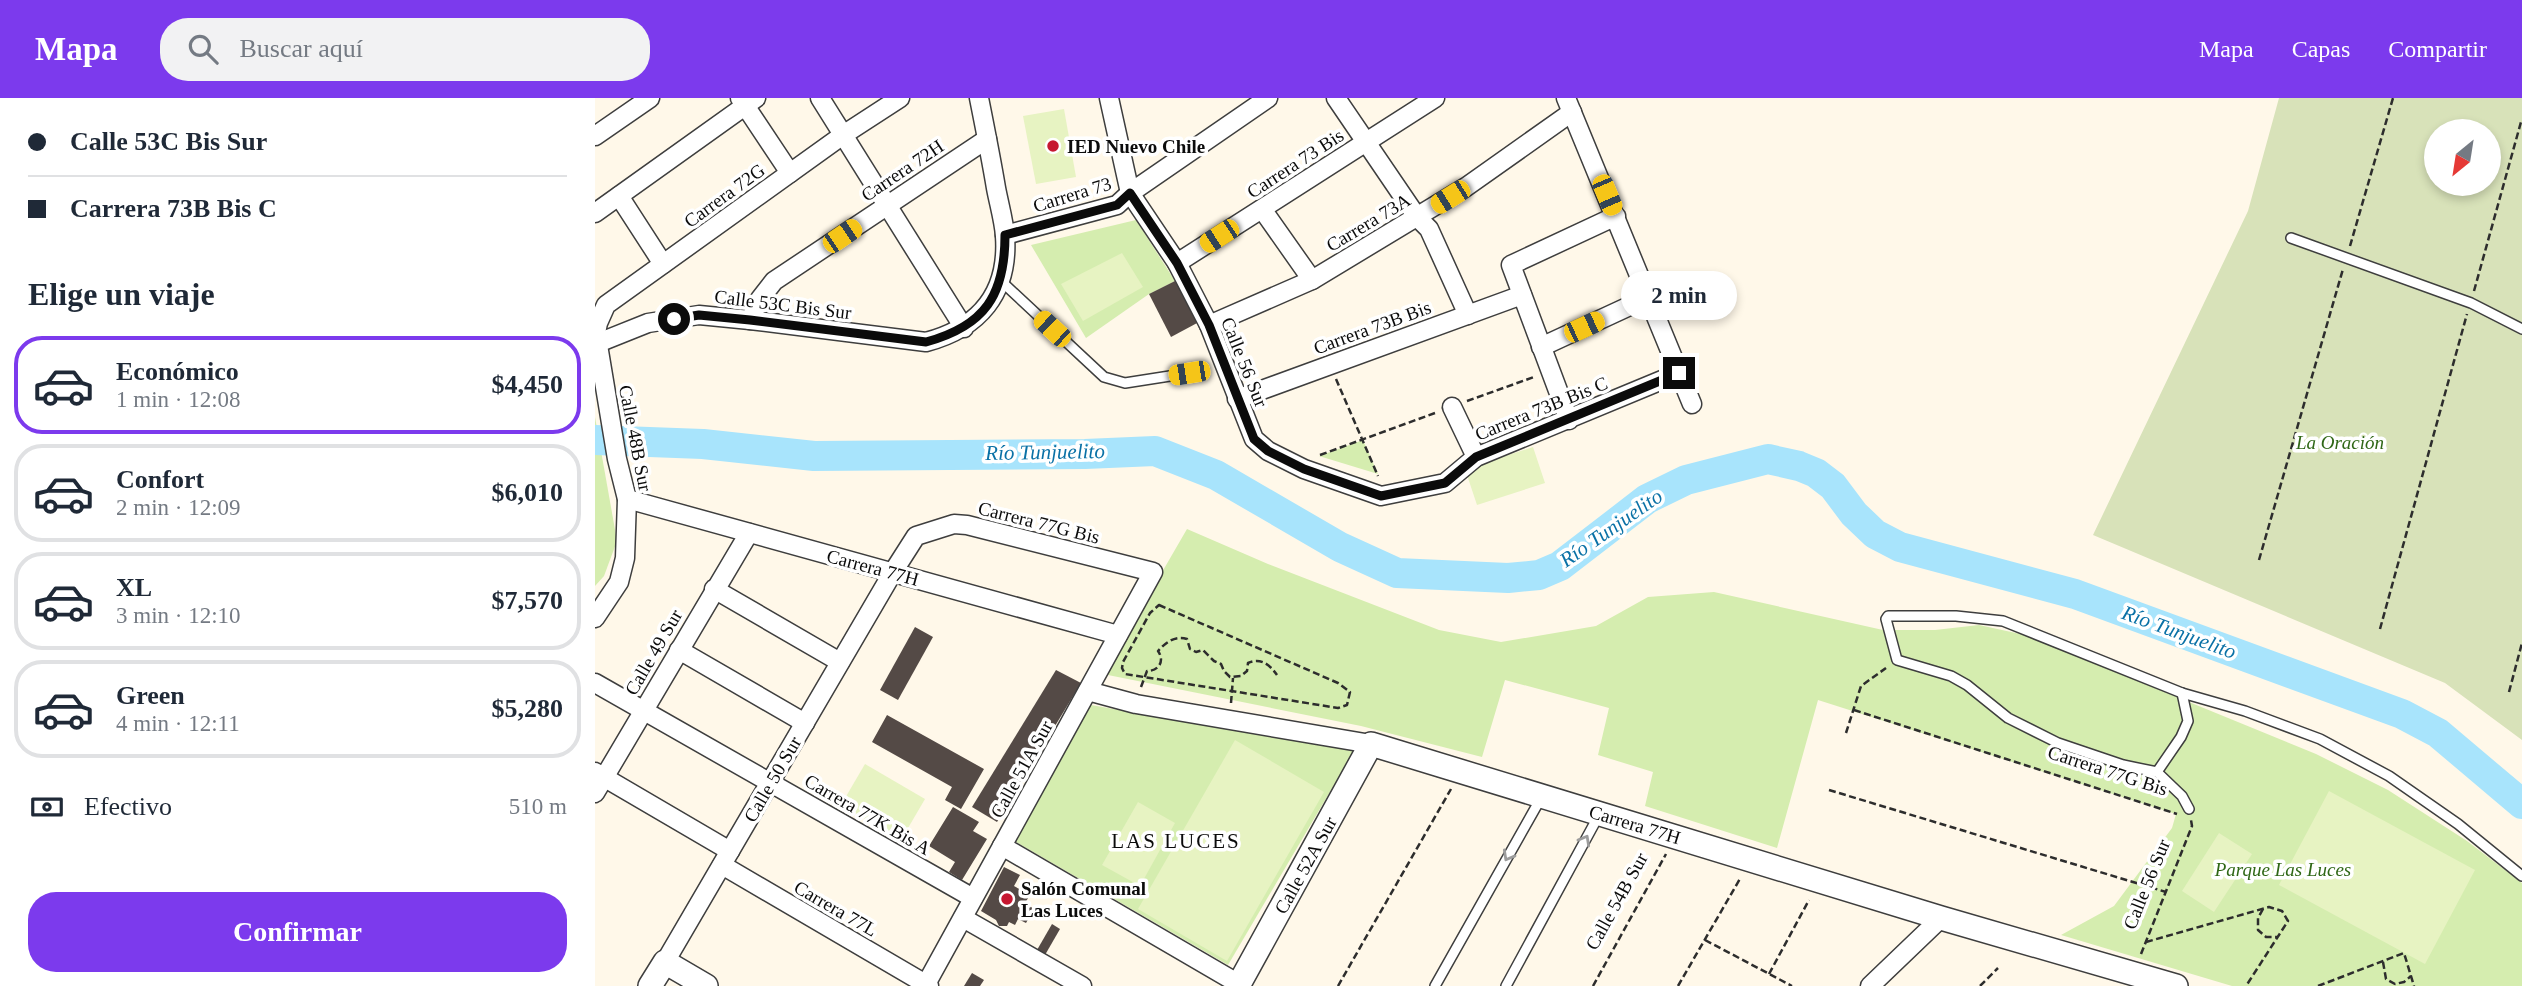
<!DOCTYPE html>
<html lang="es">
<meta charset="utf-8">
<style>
body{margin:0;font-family:Georgia,serif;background:#f2f2f3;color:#1f2937;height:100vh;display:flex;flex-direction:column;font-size:26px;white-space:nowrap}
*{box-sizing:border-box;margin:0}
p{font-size:23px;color:#747a83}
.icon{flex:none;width:38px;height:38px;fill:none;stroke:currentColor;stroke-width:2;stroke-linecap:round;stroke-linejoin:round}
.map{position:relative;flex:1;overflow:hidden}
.drawer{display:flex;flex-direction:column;background:#fff;width:595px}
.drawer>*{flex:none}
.banner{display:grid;align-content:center;height:154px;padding:0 28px;background:#fff}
.needle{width:46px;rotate:210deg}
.controls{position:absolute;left:1829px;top:21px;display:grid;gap:14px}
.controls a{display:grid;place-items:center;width:77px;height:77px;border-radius:50%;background:#fff;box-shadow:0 4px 10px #0003;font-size:35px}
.end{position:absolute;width:32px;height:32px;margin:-16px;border:9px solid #0b0b0b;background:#fff;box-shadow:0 0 0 4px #fff}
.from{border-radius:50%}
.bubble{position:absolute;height:49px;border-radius:24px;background:#fff;box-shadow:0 4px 10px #0003;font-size:23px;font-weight:600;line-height:49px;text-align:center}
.car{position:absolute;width:21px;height:42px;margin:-21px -10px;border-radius:9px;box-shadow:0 0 5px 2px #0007;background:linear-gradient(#f5c518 24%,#345 0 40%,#f5c518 0 76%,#345 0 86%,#f5c518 0)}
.banner b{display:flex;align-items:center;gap:24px;height:66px;font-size:26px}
.banner b+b{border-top:2px solid #e0e1e3}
.banner i{width:18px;height:18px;background:#1f2937}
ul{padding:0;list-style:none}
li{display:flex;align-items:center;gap:21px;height:98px;margin:0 14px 10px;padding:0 14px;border:4px solid #e0e1e3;border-radius:28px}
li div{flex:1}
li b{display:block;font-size:26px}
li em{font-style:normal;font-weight:600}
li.selected{border-color:#7c3aed}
li>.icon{width:63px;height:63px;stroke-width:1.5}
h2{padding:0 28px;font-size:32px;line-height:84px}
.pay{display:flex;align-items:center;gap:18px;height:77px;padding:0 28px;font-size:26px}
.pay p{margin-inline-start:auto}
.primary-button{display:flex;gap:14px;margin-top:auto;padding:14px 28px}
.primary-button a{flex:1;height:80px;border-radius:28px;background:#7c3aed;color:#fff;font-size:28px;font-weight:600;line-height:80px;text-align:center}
header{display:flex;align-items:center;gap:42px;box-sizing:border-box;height:98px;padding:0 35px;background:#7c3aed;color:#fff}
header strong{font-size:33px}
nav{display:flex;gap:38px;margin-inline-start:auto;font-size:24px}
.search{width:490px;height:63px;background:#f2f2f3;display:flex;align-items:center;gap:18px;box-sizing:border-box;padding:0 24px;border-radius:28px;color:#747a83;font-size:26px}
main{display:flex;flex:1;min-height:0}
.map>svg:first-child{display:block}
.green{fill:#d5edaf}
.cemetery{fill:#d8e2b9;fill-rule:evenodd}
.pitch{fill:#e7f3c2}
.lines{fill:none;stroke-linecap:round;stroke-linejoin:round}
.river{stroke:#a8e4fc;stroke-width:30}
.building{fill:#544a46}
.service-casing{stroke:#3e3e3e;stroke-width:12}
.minor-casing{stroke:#3e3e3e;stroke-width:21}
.tertiary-casing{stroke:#3e3e3e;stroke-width:26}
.path{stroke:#2d2d2d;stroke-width:2.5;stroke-dasharray:7 3.5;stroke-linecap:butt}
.service{stroke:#fff;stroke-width:9}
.minor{stroke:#fff;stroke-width:18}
.tertiary{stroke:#fff;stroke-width:23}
.oneway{stroke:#9d9d9d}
.route{stroke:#0b0b0b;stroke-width:9}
.poi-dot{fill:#c61730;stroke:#fff;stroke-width:2.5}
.labels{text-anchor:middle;stroke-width:7;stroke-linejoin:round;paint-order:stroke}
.poi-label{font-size:19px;font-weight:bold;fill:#0b0b0b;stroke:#fff;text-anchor:start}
.street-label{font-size:19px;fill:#0b0b0b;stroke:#fff}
.park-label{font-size:19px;font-style:italic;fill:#2f6716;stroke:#fff}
.water-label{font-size:21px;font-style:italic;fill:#0a71a6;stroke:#fff}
.neighbourhood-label{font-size:21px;letter-spacing:2px;fill:#0b0b0b;stroke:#fff}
</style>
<header>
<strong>Mapa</strong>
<div class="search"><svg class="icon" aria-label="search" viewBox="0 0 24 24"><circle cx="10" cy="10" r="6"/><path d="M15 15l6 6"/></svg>Buscar aquí</div>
<nav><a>Mapa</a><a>Capas</a><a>Compartir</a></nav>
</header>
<main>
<section class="drawer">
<div class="banner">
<b><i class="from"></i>Calle 53C Bis Sur</b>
<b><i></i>Carrera 73B Bis C</b>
</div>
<h2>Elige un viaje</h2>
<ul>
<li class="selected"><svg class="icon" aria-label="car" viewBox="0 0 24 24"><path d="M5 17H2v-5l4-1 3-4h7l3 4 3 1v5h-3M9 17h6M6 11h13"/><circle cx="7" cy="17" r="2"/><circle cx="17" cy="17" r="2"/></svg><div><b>Económico</b><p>1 min · 12:08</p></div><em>$4,450</em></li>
<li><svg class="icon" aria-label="car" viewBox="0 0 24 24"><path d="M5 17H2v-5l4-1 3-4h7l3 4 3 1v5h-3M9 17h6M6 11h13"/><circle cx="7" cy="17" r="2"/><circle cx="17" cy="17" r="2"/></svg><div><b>Confort</b><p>2 min · 12:09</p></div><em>$6,010</em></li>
<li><svg class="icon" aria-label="car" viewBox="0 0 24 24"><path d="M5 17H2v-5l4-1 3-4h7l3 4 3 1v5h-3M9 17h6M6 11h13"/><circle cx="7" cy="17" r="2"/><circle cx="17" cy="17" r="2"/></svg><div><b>XL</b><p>3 min · 12:10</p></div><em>$7,570</em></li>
<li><svg class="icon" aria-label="car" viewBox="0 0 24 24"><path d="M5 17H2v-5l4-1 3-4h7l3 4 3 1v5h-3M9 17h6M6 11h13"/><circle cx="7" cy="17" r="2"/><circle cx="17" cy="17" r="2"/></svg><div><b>Green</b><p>4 min · 12:11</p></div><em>$5,280</em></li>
</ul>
<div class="pay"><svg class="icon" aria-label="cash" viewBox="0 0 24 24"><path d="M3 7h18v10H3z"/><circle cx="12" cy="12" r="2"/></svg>Efectivo<p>510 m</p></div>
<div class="primary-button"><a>Confirmar</a></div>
</section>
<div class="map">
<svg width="1927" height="888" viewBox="0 0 1927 888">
<rect width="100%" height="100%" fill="#fff8e9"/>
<g class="green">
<polygon points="541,122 580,183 554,196 491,240 436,147"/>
<polygon points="0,319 22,443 9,478 0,488"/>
<polygon points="768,342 783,376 724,358"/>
<polygon points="592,431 673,466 844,532 906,544 1001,528 1053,499 1119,494 1288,532 1340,532 1384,527 1430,537 1721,656 1793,692 1872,743 1927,785 1927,888 1637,888 1466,837 1519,808 1577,730 1581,716 1223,602 1182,750 1050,708 1058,674 1003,657 1014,610 910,582 887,659 766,628 508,576"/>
<polygon points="496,607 759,653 633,867 416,741"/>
</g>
<path class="cemetery" d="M1684,0H1927V642L1850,585L1498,437L1653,113ZM1841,33H1894V86H1841Z"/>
<g class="pitch">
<polygon points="469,11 481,79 441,86 428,18"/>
<polygon points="527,155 548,189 488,223 466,186"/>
<polygon points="938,349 950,385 882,407 870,371"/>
<polygon points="640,642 729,694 632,863 543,811"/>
<polygon points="270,666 330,701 306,742 246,707"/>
<polygon points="1734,693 1880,772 1830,866 1684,787"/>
<polygon points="543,704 580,725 545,788 507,767"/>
<polygon points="1624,735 1657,756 1619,814 1587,793"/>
</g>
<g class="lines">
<polyline class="river" points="0,342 108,346 219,358 490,356 560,353 621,377 745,449 802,475 913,480 944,477 965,468 1052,401 1091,382 1173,361 1204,368 1221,375 1238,388 1259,416 1280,436 1305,449 1480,496 1807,616 1843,635 1927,706"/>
</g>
<g class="building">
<polygon points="580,183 604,224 576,239 554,196"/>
<polygon points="320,529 338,539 303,602 285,592"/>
<polygon points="461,572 486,585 402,724 377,709"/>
<polygon points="292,617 389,671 366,711 350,702 357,689 277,644"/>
<polygon points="358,709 384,724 378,733 392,741 367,782 354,774 360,764 334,748"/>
<polygon points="409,769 425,777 419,788 435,797 430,805 439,811 431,825 423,821 420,827 414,824 412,828 404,828 401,822 386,813"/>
<polygon points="457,826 465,831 450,857 442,852"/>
<polygon points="377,875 389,882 385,888 369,888"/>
</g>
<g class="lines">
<defs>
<g id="service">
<polyline points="1696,140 1876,205 1927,231"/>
<polyline points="406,183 509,279 530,285 594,275"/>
<polyline points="1562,674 1586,639 1593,623 1587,595"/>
<polyline points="1594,711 1587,698 1562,674 1528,667 1463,645 1413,620 1372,587 1356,578 1302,562 1291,521 1293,518 1361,518 1408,523 1587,595 1650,613 1725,641 1794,678 1863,726 1927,778"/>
<polyline points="840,888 946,700"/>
<polyline points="911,888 1004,717"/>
</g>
<g id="minor">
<polyline points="145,0 195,75"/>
<polyline points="225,0 369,230"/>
<polyline points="514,0 535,95 582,165 614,227 659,341 673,353 709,371 786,398 850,385 881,359 1084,275"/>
<polyline points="741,0 822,119 834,131 873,217"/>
<polyline points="971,0 1097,306"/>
<polyline points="0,38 55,0"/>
<polyline points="24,98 68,166"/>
<polyline points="667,111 717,182"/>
<polyline points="0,115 161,0"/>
<polyline points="410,137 522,107 535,95 673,0"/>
<polyline points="582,165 840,0"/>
<polyline points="155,222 165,201 179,183 392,41"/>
<polyline points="614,227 717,182 871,89 977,14"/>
<path d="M3,245L53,225L104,217L155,222L331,244C384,230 414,195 410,138C409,123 404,106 401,90C396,60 390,30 384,0"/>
<polyline points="946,249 1054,199"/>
<polyline points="642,301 927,197"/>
<polyline points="857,309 881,359"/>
<polyline points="974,322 916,167 1021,118"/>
<polyline points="32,401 523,537"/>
<polyline points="119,491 245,564"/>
<polyline points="0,520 24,484 30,460 32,401 22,361 1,235 3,225 11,207 248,37 305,0"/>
<polyline points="84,552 210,625"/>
<polyline points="0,585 378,800"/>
<polyline points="493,593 541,606 776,646"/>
<polyline points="0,674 135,753"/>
<polyline points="0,695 154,435"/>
<polyline points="407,748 644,886"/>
<polyline points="127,767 334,888"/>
<polyline points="368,820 487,888"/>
<polyline points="70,864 298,474 321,438 359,426 372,427 558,474 330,888"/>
<polyline points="1275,888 1346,820"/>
</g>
<g id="tertiary">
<polyline points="55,888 70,864 111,888"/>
<polyline points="643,888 776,646 1346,820 1581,888"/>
</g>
</defs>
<use href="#service" class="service-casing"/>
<use href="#minor" class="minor-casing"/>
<use href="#tertiary" class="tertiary-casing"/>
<g class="path">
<polyline points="1755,148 1798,0"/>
<polyline points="1879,193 1926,24"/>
<polyline points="741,281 783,378"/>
<polyline points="872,303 939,279"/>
<polyline points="725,357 840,315"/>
<polyline points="1664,462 1748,171"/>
<polygon points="564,507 743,585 755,594 752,607 743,610 530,576 527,570 528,564 555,515"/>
<polyline points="1785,531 1872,216"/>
<path d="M546,589L552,573C564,573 570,563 563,553C570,545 580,537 592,541L595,551L601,554L608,552L619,563L626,566L629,573L635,579L646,578L652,573L653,565C666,559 675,567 682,577"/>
<polyline points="1914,594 1927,545"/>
<polyline points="636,605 638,580"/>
<polyline points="1259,612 1582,716"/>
<polyline points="1251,635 1266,588 1291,570"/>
<polyline points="1234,692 1571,794"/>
<polyline points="1668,811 1663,820 1663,832 1671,839 1683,839"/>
<polyline points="1110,842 1197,888"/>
<polyline points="1551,844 1674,809 1687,813 1693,823 1651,888"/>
<polyline points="1546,856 1597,728 1596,722"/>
<polyline points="1788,864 1791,881 1800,886 1809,884 1816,878"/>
<polyline points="1174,876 1214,802"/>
<polyline points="743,888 856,691"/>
<polyline points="998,888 1071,756"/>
<polyline points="1083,888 1146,779"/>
<polyline points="1385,888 1403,870"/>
<polyline points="1723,888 1809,855 1819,888"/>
</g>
<use href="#service" class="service"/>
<use href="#minor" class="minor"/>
<use href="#tertiary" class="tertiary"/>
</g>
<defs><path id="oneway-chevron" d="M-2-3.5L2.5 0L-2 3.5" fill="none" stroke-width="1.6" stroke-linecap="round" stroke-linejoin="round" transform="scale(1.75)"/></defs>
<g class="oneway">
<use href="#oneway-chevron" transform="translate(990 742) rotate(-61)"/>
<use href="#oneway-chevron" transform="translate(913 758) rotate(119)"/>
</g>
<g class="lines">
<path class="route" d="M79,221L104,217L155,222L331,244C390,228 410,197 410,137L522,107L535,95L582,165L614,227L659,341L673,353L709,371L786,398L850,385L881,359L1084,275"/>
</g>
<g class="poi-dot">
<circle cx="458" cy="48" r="7"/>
<circle cx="412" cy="801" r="7"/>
</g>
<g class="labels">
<g class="poi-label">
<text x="472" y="55">IED Nuevo Chile</text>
<text x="426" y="797">Salón Comunal<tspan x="426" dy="22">Las Luces</tspan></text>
</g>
<g class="street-label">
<text transform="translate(700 65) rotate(-33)" y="7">Carrera 73 Bis</text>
<text transform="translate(307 72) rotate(-34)" y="7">Carrera 72H</text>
<text transform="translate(477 96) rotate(-17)" y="7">Carrera 73</text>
<text transform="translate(129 97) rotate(-36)" y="7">Carrera 72G</text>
<text transform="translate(773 124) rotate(-31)" y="7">Carrera 73A</text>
<text transform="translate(188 206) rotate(7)" y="7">Calle 53C Bis Sur</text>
<text transform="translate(777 229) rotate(-20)" y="7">Carrera 73B Bis</text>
<text transform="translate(650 264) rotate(68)" y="7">Calle 56 Sur</text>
<text transform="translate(946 310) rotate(-22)" y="7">Carrera 73B Bis C</text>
<text transform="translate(41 340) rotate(79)" y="7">Calle 48B Sur</text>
<text transform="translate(444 424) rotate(14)" y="7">Carrera 77G Bis</text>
<text transform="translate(278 469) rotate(15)" y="7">Carrera 77H</text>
<text transform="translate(58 554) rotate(-60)" y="7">Calle 49 Sur</text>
<text transform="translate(426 671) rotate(-61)" y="7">Calle 51A Sur</text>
<text transform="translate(1513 672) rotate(18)" y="7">Carrera 77G Bis</text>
<text transform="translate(177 681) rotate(-60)" y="7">Calle 50 Sur</text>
<text transform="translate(273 716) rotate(30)" y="7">Carrera 77K Bis A</text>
<text transform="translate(1040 726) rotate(17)" y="7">Carrera 77H</text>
<text transform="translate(710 767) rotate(-61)" y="7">Calle 52A Sur</text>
<text transform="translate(1551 786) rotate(-68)" y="7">Calle 56 Sur</text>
<text transform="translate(1021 803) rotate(-61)" y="7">Calle 54B Sur</text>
<text transform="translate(241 810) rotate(30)" y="7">Carrera 77L</text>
</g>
<g class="park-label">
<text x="1745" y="351">La Oración</text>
<text x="1688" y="778">Parque Las Luces</text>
</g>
<g class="water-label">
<text transform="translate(450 354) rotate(-1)" y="7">Río Tunjuelito</text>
<text transform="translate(1016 430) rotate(-35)" y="7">Río Tunjuelito</text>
<text transform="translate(1584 534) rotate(20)" y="7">Río Tunjuelito</text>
</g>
<g class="neighbourhood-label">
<text x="581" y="750">LAS LUCES</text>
</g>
</g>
</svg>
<div class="controls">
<a><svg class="needle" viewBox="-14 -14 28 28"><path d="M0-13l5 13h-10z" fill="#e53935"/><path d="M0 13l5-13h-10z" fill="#747a83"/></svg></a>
</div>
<i class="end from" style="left:79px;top:221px"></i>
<i class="end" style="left:1084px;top:275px"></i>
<div class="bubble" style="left:1026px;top:173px;width:116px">2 min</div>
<i class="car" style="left:1012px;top:97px;rotate:157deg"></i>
<i class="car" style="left:855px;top:99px;rotate:238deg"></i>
<i class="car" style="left:247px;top:138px;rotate:56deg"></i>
<i class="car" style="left:624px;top:138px;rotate:237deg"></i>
<i class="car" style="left:989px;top:229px;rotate:65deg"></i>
<i class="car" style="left:457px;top:231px;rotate:313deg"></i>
<i class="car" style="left:594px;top:275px;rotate:261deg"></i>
</div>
</main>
